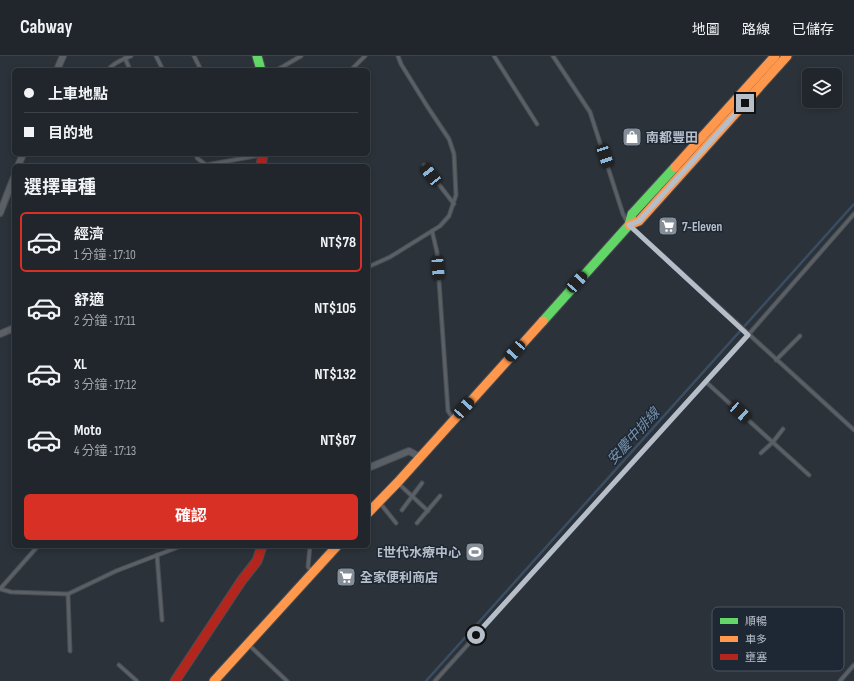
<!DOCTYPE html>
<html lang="zh-TW">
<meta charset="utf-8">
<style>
body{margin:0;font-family:"Sofia Sans Condensed","Noto Sans TC",sans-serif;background:#282e33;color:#f1f3f6;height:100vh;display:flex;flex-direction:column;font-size:15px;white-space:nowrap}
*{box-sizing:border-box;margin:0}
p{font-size:13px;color:#a2a5a9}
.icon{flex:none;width:22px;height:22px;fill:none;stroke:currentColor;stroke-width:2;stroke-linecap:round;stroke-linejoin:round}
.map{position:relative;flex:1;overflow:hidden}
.sheet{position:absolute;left:12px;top:108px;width:358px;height:384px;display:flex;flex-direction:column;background:#20262b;border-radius:6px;box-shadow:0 2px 6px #0003,0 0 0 1px #3d4347}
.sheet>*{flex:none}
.top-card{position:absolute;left:12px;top:12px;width:358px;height:88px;border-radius:6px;box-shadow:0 2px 6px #0003,0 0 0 1px #3d4347;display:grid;align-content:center;height:88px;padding:0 12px;background:#20262b}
.controls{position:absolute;left:802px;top:12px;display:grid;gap:8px}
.controls a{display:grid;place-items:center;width:40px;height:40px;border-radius:6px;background:#20262b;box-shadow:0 2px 6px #0003,0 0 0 1px #3d4347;font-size:20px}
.end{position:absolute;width:18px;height:18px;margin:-9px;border:5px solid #b6bec9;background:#111;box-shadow:0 0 0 2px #111}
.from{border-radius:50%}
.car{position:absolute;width:12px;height:24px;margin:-12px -6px;border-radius:5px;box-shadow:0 0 3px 1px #0007;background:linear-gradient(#222 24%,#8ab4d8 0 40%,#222 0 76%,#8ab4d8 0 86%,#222 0)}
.top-card b{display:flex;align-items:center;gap:14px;height:38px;font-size:15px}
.top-card b+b{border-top:1px solid #3d4347}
.top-card i{width:10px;height:10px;background:#f1f3f6}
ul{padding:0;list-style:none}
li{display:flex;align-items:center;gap:12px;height:60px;margin:0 8px 6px;padding:0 4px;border:2px solid transparent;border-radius:6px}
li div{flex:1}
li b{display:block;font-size:15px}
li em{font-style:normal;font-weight:700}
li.current{border-color:#d93025}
li>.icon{width:36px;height:36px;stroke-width:1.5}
h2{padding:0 12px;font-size:18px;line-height:48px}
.button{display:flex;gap:8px;margin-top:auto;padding:8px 12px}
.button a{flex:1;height:46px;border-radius:6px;background:#d93025;color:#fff;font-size:16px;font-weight:700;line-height:46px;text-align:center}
header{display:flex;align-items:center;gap:24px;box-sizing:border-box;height:56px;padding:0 20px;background:#20262b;border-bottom:1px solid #3d4347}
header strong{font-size:19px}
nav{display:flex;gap:22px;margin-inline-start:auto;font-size:14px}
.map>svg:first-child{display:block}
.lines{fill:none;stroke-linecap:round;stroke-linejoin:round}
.stream{stroke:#3a4d63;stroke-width:2.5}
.lane-casing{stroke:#494e53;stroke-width:5}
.street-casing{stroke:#494e53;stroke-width:8}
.fast-casing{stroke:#494e53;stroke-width:11}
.slow-casing{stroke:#494e53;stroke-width:11}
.jam-casing{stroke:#494e53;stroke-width:11}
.lane{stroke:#5b6067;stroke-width:3}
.street{stroke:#5b6067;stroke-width:6}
.fast{stroke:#63d668;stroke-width:9}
.slow{stroke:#ff974d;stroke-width:9}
.jam{stroke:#b3261e;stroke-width:9}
.route{stroke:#b6bec9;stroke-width:5}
.labels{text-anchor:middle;stroke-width:3;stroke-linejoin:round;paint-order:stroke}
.poi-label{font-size:13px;font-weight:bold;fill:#b6bec9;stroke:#1e2834;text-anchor:start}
.water-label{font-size:14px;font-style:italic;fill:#7690ab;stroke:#1e2834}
.key{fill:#1e2834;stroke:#4c5561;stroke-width:1}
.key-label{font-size:11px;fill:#b6bec9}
</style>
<header>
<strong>Cabway</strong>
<nav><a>地圖</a><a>路線</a><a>已儲存</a></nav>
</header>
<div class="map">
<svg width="854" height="625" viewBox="0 0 854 625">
<rect width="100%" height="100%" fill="#2b3239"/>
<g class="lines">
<polyline class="stream" points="426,625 854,148"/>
<defs>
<g id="lane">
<polyline points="156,0 163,14"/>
<polyline points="194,0 201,14"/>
<polyline points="494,0 537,68"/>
<polyline points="553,0 590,56 623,158 629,169 854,374"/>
<polyline points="125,2 130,14"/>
<path d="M108,14C113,7 123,3 131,0"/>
<polyline points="277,14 301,0"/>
<polyline points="351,14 365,0"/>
<polyline points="197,98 197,102 206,109 261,99"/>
<polyline points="424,109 454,148"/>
<polyline points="432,175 437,196 448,355 453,362"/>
<polyline points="368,211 390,201 440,170 449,160 456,139 454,98 449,83 427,50 401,8 398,0"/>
<polyline points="776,304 800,280"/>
<polyline points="706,326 809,419"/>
<polyline points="761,397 773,386 783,373"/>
<polyline points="399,428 428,455"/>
<polyline points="380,447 396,467"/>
<polyline points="402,454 422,427"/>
<polyline points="417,467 440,440"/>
<polyline points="38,490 0,533 11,536 68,538 116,515 181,490"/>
<polyline points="310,490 308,511 312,515"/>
<polyline points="157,499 162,564"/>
<polyline points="68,538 70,595"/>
<polyline points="249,589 287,625"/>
<polyline points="119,609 137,625"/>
<polyline points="435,625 748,279 854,158"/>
<polyline points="840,625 854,609"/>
</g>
<g id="street">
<polyline points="57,14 63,0"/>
<polyline points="18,110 23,98"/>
<polyline points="0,157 14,121"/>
<polyline points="0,278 14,272"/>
<polyline points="368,412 409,395 420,401"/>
</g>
<g id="fast">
<polyline points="257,0 261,14"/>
<polyline points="543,265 629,169 632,158 675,111"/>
</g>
<g id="slow">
<polyline points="675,111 775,0"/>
<polyline points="629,169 639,165 787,0"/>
<polyline points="368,457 398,426 543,265"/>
<polyline points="214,625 337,490"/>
</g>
<g id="jam">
<polyline points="261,110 263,98"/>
<polyline points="175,625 242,524 257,505 262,490"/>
</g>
</defs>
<use href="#lane" class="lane-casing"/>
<use href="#street" class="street-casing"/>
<use href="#fast" class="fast-casing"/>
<use href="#slow" class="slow-casing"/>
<use href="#jam" class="jam-casing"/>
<use href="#lane" class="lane"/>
<use href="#street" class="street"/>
<use href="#fast" class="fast"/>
<use href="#slow" class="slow"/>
<use href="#jam" class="jam"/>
</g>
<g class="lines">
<polyline class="route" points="476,579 748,279 629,169 639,165 745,47"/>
</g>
<defs>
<symbol id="shop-square" viewBox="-11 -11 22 22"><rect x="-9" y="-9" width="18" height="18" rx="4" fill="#858d97" stroke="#1e2834"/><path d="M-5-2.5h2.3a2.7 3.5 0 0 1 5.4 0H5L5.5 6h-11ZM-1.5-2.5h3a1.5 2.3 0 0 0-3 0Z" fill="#fff"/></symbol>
<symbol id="supermarket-square" viewBox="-11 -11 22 22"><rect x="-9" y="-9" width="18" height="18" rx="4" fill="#858d97" stroke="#1e2834"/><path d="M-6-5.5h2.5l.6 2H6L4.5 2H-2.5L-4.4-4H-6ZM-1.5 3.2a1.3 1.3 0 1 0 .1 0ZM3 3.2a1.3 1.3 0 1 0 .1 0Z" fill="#fff"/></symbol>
<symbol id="stadium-square" viewBox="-11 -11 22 22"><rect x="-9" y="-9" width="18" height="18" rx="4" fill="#858d97" stroke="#1e2834"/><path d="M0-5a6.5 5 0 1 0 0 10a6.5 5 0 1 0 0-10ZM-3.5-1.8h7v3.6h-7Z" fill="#fff"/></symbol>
</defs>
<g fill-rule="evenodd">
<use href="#shop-square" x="621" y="70" width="22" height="22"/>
<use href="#supermarket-square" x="657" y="159" width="22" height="22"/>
<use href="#stadium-square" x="464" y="485" width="22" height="22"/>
<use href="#supermarket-square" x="335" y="510" width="22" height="22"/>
</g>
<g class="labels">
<g class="poi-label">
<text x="646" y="86">南都豐田</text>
<text x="682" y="175">7-Eleven</text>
<text x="461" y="501" text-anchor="end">E世代水療中心</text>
<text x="360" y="526">全家便利商店</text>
</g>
<g class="water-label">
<text transform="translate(633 380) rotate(-48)" y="5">安慶中排線</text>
</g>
</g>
<rect x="712" y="551" width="132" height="64" rx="6" class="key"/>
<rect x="720" y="562" width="18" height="6" fill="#63d668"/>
<rect x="720" y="580" width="18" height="6" fill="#ff974d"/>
<rect x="720" y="598" width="18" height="6" fill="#b3261e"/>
<g class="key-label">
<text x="745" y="569">順暢</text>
<text x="745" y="587">車多</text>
<text x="745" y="605">壅塞</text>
</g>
</svg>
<div class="controls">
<a><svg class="icon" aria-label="layers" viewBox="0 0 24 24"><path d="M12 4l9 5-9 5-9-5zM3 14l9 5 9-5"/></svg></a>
</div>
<i class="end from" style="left:476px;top:579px"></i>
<i class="end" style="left:745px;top:47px"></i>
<i class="car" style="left:605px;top:100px;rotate:162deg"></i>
<i class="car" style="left:431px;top:119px;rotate:322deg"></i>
<i class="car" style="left:438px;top:212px;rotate:176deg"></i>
<i class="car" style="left:577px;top:226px;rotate:42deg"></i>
<i class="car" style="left:515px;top:295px;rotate:222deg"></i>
<i class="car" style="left:464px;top:352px;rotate:42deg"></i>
<i class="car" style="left:740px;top:356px;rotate:132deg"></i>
<div class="top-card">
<b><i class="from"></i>上車地點</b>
<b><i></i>目的地</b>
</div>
<section class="sheet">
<h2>選擇車種</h2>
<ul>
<li class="current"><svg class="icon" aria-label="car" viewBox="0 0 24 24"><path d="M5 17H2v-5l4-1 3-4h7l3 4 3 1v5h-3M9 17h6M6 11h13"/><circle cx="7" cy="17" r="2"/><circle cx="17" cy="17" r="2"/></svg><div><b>經濟</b><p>1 分鐘 · 17:10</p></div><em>NT$78</em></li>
<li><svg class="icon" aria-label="car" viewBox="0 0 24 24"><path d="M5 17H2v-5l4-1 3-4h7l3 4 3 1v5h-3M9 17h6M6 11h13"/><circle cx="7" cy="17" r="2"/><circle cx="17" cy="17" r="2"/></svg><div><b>舒適</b><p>2 分鐘 · 17:11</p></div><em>NT$105</em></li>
<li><svg class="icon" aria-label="car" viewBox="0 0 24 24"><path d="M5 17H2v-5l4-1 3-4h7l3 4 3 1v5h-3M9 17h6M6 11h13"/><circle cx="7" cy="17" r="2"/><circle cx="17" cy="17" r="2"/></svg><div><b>XL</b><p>3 分鐘 · 17:12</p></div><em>NT$132</em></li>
<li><svg class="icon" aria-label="car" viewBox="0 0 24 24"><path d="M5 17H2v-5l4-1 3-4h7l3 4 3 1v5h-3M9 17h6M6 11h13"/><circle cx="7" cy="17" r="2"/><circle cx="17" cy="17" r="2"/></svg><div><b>Moto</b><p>4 分鐘 · 17:13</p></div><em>NT$67</em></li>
</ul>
<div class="button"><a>確認</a></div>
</section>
</div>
